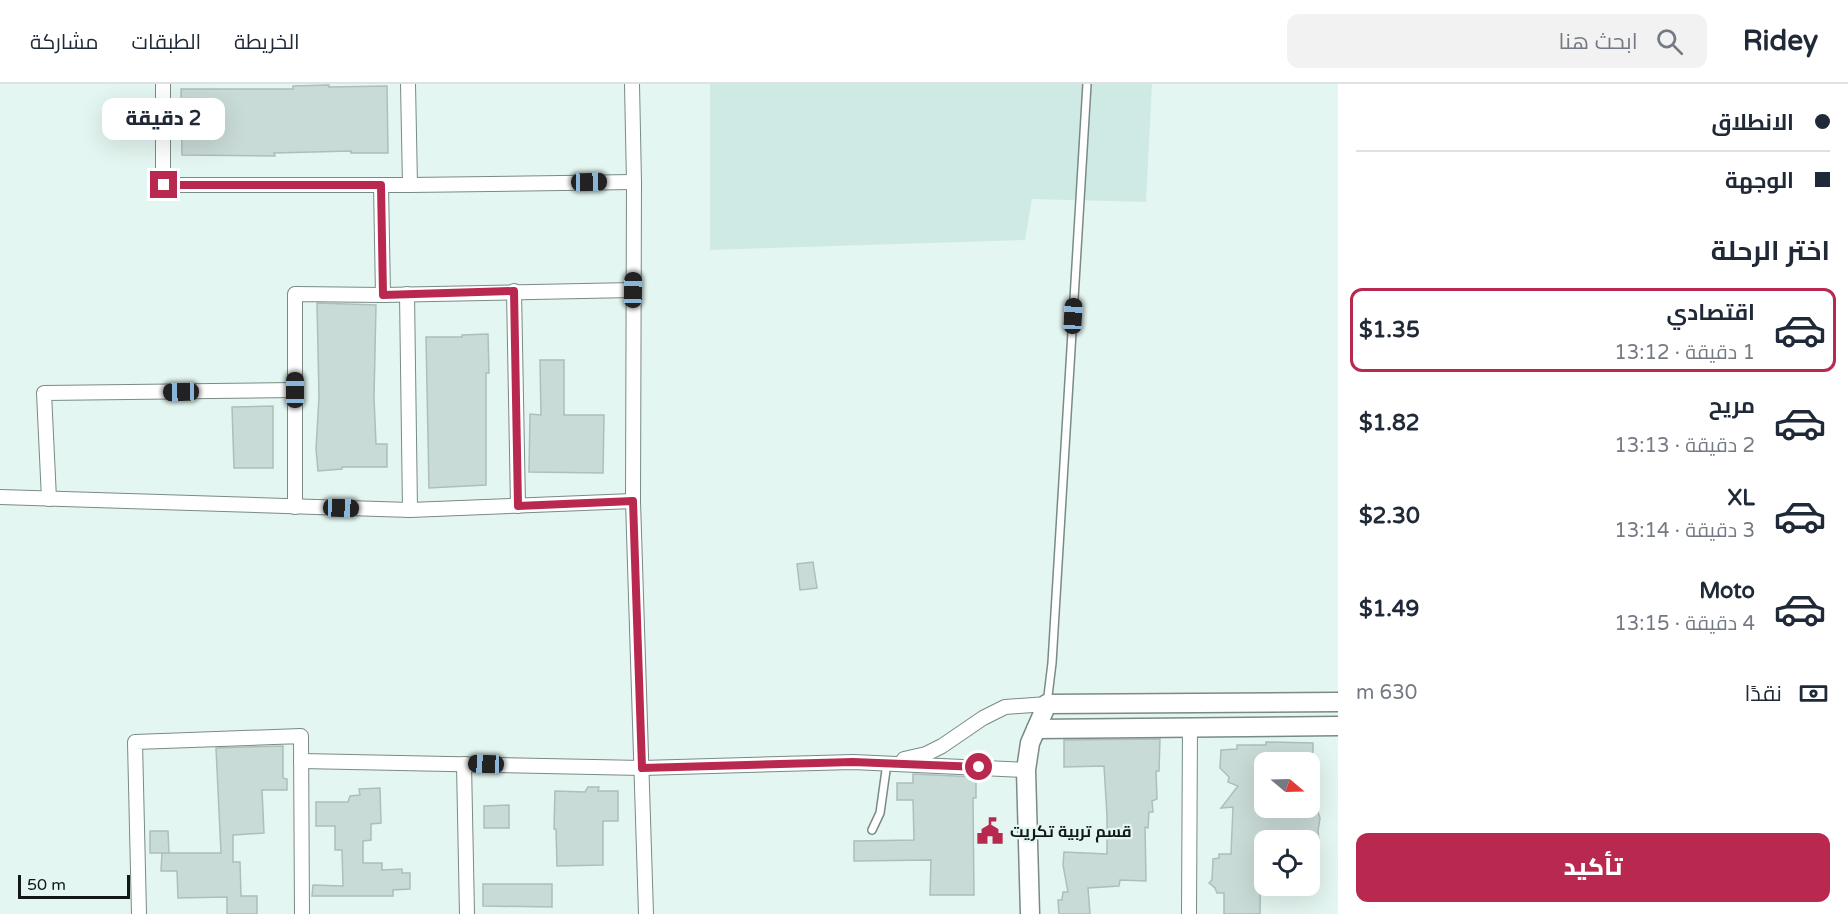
<!DOCTYPE html>
<html lang="ar">
<meta charset="utf-8">
<style>
body{margin:0;font-family:"Varela Round",Cairo,sans-serif;background:#f2f2f3;color:#1f2937;direction:rtl;height:100vh;display:flex;flex-direction:column;font-size:22px;white-space:nowrap}
*{box-sizing:border-box;margin:0}
p{font-size:20px;color:#747a83}
.icon{flex:none;width:33px;height:33px;fill:none;stroke:currentColor;stroke-width:2;stroke-linecap:round;stroke-linejoin:round}
.map{position:relative;flex:1;overflow:hidden;direction:ltr}
.details{display:flex;flex-direction:column;background:#fff;width:510px}
.details>*{flex:none}
.guide{display:grid;align-content:center;height:132px;padding:0 18px;background:#fff}
.needle{width:39px;rotate:109deg}
.buttons{position:absolute;left:1254px;top:668px;display:grid;gap:12px}
.buttons a{display:grid;place-items:center;width:66px;height:66px;border-radius:12px;background:#fff;box-shadow:0 6px 24px #0002;font-size:30px}
.scale{position:absolute;left:18px;bottom:15px;width:112px;box-sizing:border-box;padding-left:6px;border:3px solid #121817;border-top:0;font-size:16px;line-height:21px;white-space:nowrap;color:#121817;-webkit-text-stroke:4px #e4f6f1;paint-order:stroke}
.end{position:absolute;width:27px;height:27px;margin:-14px;border:8px solid #b9294f;background:#fff;box-shadow:0 0 0 3px #fff}
.from{border-radius:50%}
.bubble{position:absolute;height:42px;border-radius:12px;background:#fff;box-shadow:0 6px 24px #0002;font-size:20px;font-weight:800;line-height:42px;text-align:center;direction:rtl}
.car{position:absolute;width:18px;height:36px;margin:-18px -9px;border-radius:8px;box-shadow:0 0 4px 2px #0007;background:linear-gradient(#222 24%,#8ab4d8 0 40%,#222 0 76%,#8ab4d8 0 86%,#222 0)}
.guide b{display:flex;align-items:center;gap:21px;height:57px;font-size:22px}
.guide b+b{border-top:2px solid #e0e1e3}
.guide i{width:15px;height:15px;background:#1f2937}
ul{padding:0;list-style:none}
li{display:flex;align-items:center;gap:18px;height:84px;margin:0 12px 9px;padding:0 6px;border:3px solid transparent;border-radius:12px}
li div{flex:1}
li b{display:block;font-size:22px}
li em{font-style:normal;font-weight:800}
li.active{border-color:#b9294f}
li>.icon{width:54px;height:54px;stroke-width:1.5}
h2{padding:0 18px;font-size:27px;line-height:72px}
.pay{display:flex;align-items:center;gap:15px;height:66px;padding:0 18px;font-size:22px}
.pay p{margin-inline-start:auto}
.cta{display:flex;gap:12px;margin-top:auto;padding:12px 18px}
.cta a{flex:1;height:69px;border-radius:12px;background:#b9294f;color:#fff;font-size:24px;font-weight:800;line-height:69px;text-align:center}
header{display:flex;align-items:center;gap:36px;box-sizing:border-box;height:84px;padding:0 30px;background:#fff;border-bottom:2px solid #e0e1e3}
header strong{font-size:28px}
nav{display:flex;gap:33px;margin-inline-start:auto;font-size:21px}
.search{width:420px;height:54px;background:#f2f2f3;display:flex;align-items:center;gap:15px;box-sizing:border-box;padding:0 21px;border-radius:12px;color:#747a83;font-size:22px}
main{display:flex;flex:1;min-height:0}
.map>svg:first-child{display:block}
.built{fill:#cfeae4}
.building{fill:#c9dbd7;stroke:#adbfbb;stroke-width:1.5}
.lines{fill:none;stroke-linecap:round;stroke-linejoin:round}
.lane-casing{stroke:#7a8a86;stroke-width:10}
.street-casing{stroke:#7a8a86;stroke-width:16}
.secondary-casing{stroke:#7a8a86;stroke-width:21}
.lane{stroke:#fff;stroke-width:7}
.street{stroke:#fff;stroke-width:14}
.secondary{stroke:#fff;stroke-width:18}
.route{stroke:#b9294f;stroke-width:8}
.labels{text-anchor:middle;stroke-width:4.5;stroke-linejoin:round;paint-order:stroke}
.poi-label{font-size:16px;font-weight:bold;fill:#121817;stroke:#e4f6f1;text-anchor:start}
</style>
<header>
<strong>Ridey</strong>
<div class="search"><svg class="icon" aria-label="search" viewBox="0 0 24 24"><circle cx="10" cy="10" r="6"/><path d="M15 15l6 6"/></svg>ابحث هنا</div>
<nav><a>الخريطة</a><a>الطبقات</a><a>مشاركة</a></nav>
</header>
<main>
<section class="details">
<div class="guide">
<b><i class="from"></i>الانطلاق</b>
<b><i></i>الوجهة</b>
</div>
<h2>اختر الرحلة</h2>
<ul>
<li class="active"><svg class="icon" aria-label="car" viewBox="0 0 24 24"><path d="M5 17H2v-5l4-1 3-4h7l3 4 3 1v5h-3M9 17h6M6 11h13"/><circle cx="7" cy="17" r="2"/><circle cx="17" cy="17" r="2"/></svg><div><b>اقتصادي</b><p>1 دقيقة · 13:12</p></div><em>$1.35</em></li>
<li><svg class="icon" aria-label="car" viewBox="0 0 24 24"><path d="M5 17H2v-5l4-1 3-4h7l3 4 3 1v5h-3M9 17h6M6 11h13"/><circle cx="7" cy="17" r="2"/><circle cx="17" cy="17" r="2"/></svg><div><b>مريح</b><p>2 دقيقة · 13:13</p></div><em>$1.82</em></li>
<li><svg class="icon" aria-label="car" viewBox="0 0 24 24"><path d="M5 17H2v-5l4-1 3-4h7l3 4 3 1v5h-3M9 17h6M6 11h13"/><circle cx="7" cy="17" r="2"/><circle cx="17" cy="17" r="2"/></svg><div><b>XL</b><p>3 دقيقة · 13:14</p></div><em>$2.30</em></li>
<li><svg class="icon" aria-label="car" viewBox="0 0 24 24"><path d="M5 17H2v-5l4-1 3-4h7l3 4 3 1v5h-3M9 17h6M6 11h13"/><circle cx="7" cy="17" r="2"/><circle cx="17" cy="17" r="2"/></svg><div><b>Moto</b><p>4 دقيقة · 13:15</p></div><em>$1.49</em></li>
</ul>
<div class="pay"><svg class="icon" aria-label="cash" viewBox="0 0 24 24"><path d="M3 7h18v10H3z"/><circle cx="12" cy="12" r="2"/></svg>نقدًا<p>630 m</p></div>
<div class="cta"><a>تأكيد</a></div>
</section>
<div class="map">
<svg width="1338" height="830" viewBox="0 0 1338 830">
<rect width="100%" height="100%" fill="#e4f6f1"/>
<polygon class="built" points="710,0 1152,0 1146,118 1032,115 1025,156 710,166"/>
<g class="building">
<polygon points="329,1 329,3 387,2 388,69 351,69 351,67 274,69 275,72 182,71 181,5 293,5 293,2"/>
<polygon points="317,219 376,221 374,314 376,360 387,360 387,383 342,383 342,385 318,387 316,365 319,313"/>
<polygon points="488,250 489,289 486,289 486,401 429,404 426,253 462,253 462,251"/>
<polygon points="540,276 564,276 564,331 604,331 603,389 529,388 530,330 541,331"/>
<polygon points="273,322 273,384 234,384 232,323"/>
<polygon points="813,478 817,504 800,506 797,480"/>
<polygon points="1160,655 1159,687 1156,687 1157,715 1152,717 1153,728 1149,728 1148,744 1145,743 1146,797 1120,796 1119,802 1088,804 1090,830 1059,830 1058,816 1062,816 1063,808 1068,808 1063,781 1064,768 1107,770 1107,732 1104,682 1064,683 1064,656"/>
<polygon points="1266,658 1313,659 1313,668 1303,678 1259,678 1259,725 1317,725 1320,734 1318,747 1319,756 1261,755 1260,830 1224,830 1224,809 1217,809 1215,804 1209,799 1212,796 1213,775 1219,774 1219,770 1231,770 1233,723 1221,724 1238,702 1228,698 1229,693 1220,684 1221,666 1237,665 1237,661 1266,661"/>
<polygon points="283,662 283,694 287,695 287,706 262,706 264,749 233,751 233,778 240,778 241,812 257,812 257,830 227,830 227,813 178,814 177,787 161,787 162,769 150,769 150,747 168,747 169,769 162,769 221,769 216,664"/>
<polygon points="913,690 976,693 976,714 973,714 974,811 930,811 931,776 854,777 854,757 914,756 913,716 897,716 897,699 913,699"/>
<polygon points="588,703 599,703 598,707 618,707 618,737 603,737 603,781 557,782 556,745 554,745 555,707 585,708"/>
<polygon points="380,704 381,739 371,740 371,756 363,757 363,779 382,779 382,786 402,785 402,789 410,789 410,805 393,806 393,812 312,812 313,801 343,802 342,766 335,766 335,742 316,742 316,718 348,718 350,712 360,711 359,705"/>
<polygon points="509,721 509,744 484,744 484,722"/>
<polygon points="483,800 552,800 552,823 483,822"/>
</g>
<g class="lines">
<defs>
<g id="lane">
<polyline points="1047,620 1052,579 1087,0"/>
<polyline points="872,746 880,729 887,679"/>
</g>
<g id="street">
<polyline points="163,0 163,101 410,101 634,98"/>
<polyline points="408,0 410,101"/>
<polyline points="632,0 634,98 633,417 646,830"/>
<polyline points="381,101 383,211"/>
<polyline points="514,207 518,422"/>
<polyline points="407,210 410,426"/>
<polyline points="0,413 410,426 633,417"/>
<polyline points="49,415 44,309 295,306"/>
<polyline points="295,423 295,210 383,211 633,206"/>
<polyline points="904,675 926,670 942,662 983,634 1005,623 1047,620"/>
<polyline points="301,677 642,684 853,678 1026,686"/>
<polyline points="464,680 467,830"/>
<polyline points="139,830 135,658 301,652 302,830"/>
<polyline points="1189,830 1190,643"/>
</g>
<g id="secondary">
<polyline points="1036,645 1338,642"/>
<polyline points="1030,830 1026,686 1030,659 1047,620 1338,618"/>
</g>
</defs>
<use href="#lane" class="lane-casing"/>
<use href="#street" class="street-casing"/>
<use href="#secondary" class="secondary-casing"/>
<use href="#lane" class="lane"/>
<use href="#street" class="street"/>
<use href="#secondary" class="secondary"/>
</g>
<g class="lines">
<polyline class="route" points="164,101 381,101 383,211 514,207 518,422 633,417 642,684 853,678 979,683"/>
</g>
<defs>
<symbol id="civic-bare" viewBox="-9 -9 18 18"><path d="M-.6-6.5H3V-4.5H.6V-3L4-1V1h2V6H-6V1h2V-1L-.6-3ZM-1.2 2.5V6h2.4V2.5Z" fill="#b9294f" stroke="#e4f6f1" stroke-width="2.5" paint-order="stroke"/></symbol>
</defs>
<g fill-rule="evenodd">
<use href="#civic-bare" x="971" y="728" width="38" height="38"/>
</g>
<g class="labels">
<g class="poi-label">
<text x="1010" y="753">قسم تربية تكريت</text>
</g>
</g>
</svg>
<div class="buttons">
<a><svg class="needle" viewBox="-14 -14 28 28"><path d="M0-13l5 13h-10z" fill="#e53935"/><path d="M0 13l5-13h-10z" fill="#747a83"/></svg></a>
<a><svg class="icon" aria-label="locate" viewBox="0 0 24 24"><circle cx="12" cy="12" r="6"/><path d="M12 2v4M12 18v4M2 12h4M18 12h4"/></svg></a>
</div>
<div class="scale">50 m</div>
<i class="end from" style="left:979px;top:683px"></i>
<i class="end" style="left:164px;top:101px"></i>
<div class="bubble" style="left:102px;top:14px;width:123px">2 دقيقة</div>
<i class="car" style="left:589px;top:98px;rotate:89deg"></i>
<i class="car" style="left:633px;top:206px;rotate:1deg"></i>
<i class="car" style="left:1073px;top:232px;rotate:3deg"></i>
<i class="car" style="left:295px;top:306px;rotate:0deg"></i>
<i class="car" style="left:181px;top:308px;rotate:269deg"></i>
<i class="car" style="left:341px;top:424px;rotate:92deg"></i>
<i class="car" style="left:486px;top:680px;rotate:272deg"></i>
</div>
</main>
